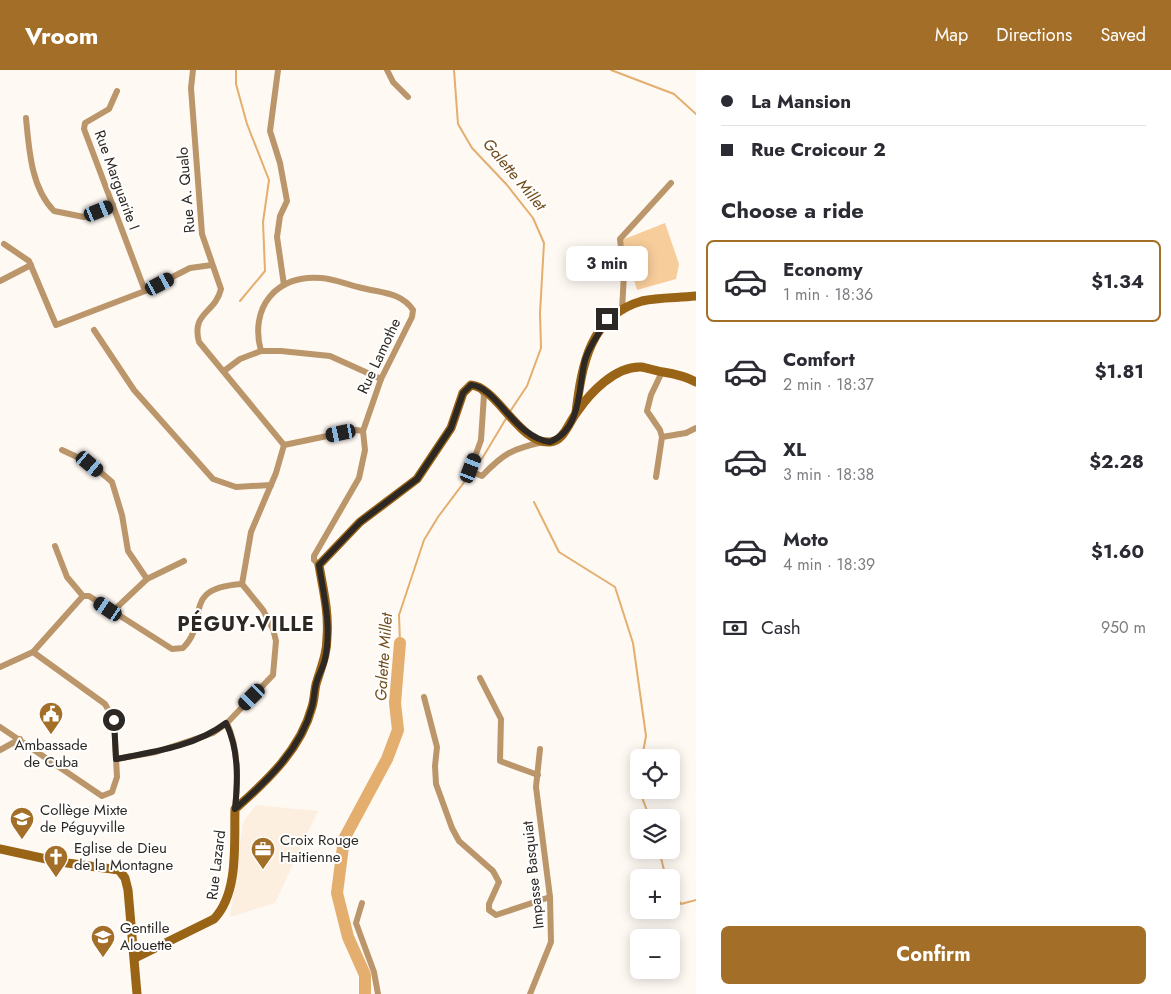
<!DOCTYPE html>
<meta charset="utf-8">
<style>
body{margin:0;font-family:Jost,sans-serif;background:#f7f7f7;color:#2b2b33;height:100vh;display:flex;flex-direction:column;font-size:19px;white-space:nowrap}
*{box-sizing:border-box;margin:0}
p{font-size:16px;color:#7c7c81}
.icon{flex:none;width:28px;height:28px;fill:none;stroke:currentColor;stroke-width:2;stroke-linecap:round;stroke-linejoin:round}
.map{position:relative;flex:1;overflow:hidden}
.drawer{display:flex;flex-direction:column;background:#fff;width:475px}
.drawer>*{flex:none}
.banner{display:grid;align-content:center;height:110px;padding:0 25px;background:#fff}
.controls{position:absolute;left:630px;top:679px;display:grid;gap:10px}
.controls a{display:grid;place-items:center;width:50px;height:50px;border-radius:8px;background:#fff;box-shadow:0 2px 12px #0003;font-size:25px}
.end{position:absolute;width:22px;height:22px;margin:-11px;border:6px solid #2d2823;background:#fff;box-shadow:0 0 0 2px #fff}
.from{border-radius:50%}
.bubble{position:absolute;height:35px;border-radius:8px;background:#fff;box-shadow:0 2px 12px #0003;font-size:16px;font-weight:700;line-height:35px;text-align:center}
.car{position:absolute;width:15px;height:30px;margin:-15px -8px;border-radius:6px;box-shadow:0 0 4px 1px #0007;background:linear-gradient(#222 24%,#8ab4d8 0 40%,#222 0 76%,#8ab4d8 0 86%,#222 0)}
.banner b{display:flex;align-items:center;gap:18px;height:48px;font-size:19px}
.banner b+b{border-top:1px solid #e1e1e2}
.banner i{width:12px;height:12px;background:#2b2b33}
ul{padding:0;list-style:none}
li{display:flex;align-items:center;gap:15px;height:82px;margin:0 10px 8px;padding:0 15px;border:2px solid transparent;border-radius:8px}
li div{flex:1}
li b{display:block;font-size:19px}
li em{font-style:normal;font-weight:700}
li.selected{border-color:#a36e27}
li>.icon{width:45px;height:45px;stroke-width:1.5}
h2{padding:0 25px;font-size:22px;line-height:60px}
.pay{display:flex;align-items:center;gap:12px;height:55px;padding:0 25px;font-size:19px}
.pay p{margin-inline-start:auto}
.action{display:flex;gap:10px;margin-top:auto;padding:10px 25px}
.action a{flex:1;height:58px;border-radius:8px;background:#a36e27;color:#fff;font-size:20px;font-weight:700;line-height:58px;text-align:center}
header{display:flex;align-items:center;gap:30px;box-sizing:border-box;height:70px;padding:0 25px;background:#a36e27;color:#fff}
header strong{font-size:24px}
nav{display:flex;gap:28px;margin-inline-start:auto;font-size:18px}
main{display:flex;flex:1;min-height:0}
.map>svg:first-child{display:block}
.built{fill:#fdefdf}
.green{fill:#f7cd9b}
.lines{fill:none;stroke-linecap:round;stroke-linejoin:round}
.stream{stroke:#e3ae6e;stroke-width:2}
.river{stroke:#e3ae6e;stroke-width:12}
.street{stroke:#bb966b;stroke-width:6}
.secondary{stroke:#996416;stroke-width:9}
.route{stroke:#2d2823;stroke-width:6}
.labels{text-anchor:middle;stroke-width:4;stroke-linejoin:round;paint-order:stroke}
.street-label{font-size:15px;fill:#2d2823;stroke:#fff}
.poi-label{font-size:15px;fill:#2d2823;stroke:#fff;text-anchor:start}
.water-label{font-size:16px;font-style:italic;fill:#714c1c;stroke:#fff}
.district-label{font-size:20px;font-weight:bold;letter-spacing:1px;fill:#2d2823;stroke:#fff}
</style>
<header>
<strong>Vroom</strong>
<nav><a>Map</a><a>Directions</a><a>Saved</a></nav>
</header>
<main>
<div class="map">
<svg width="696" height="924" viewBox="0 0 696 924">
<rect width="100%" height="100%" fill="#fff9f4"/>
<polygon class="built" points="256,735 318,741 275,833 230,847 243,752"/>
<polygon class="green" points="665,153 679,194 676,209 637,220 622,170"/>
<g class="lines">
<g class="stream">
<polyline points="236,0 236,14 247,54 269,110 263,152 265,201 240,231"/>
<polyline points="454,0 458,54 472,78 507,115 533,148 544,173 540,243 541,278 527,316 509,343"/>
<polyline points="611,0 674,24 696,44"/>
<polyline points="534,432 559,482 615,517 633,573 646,666 642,688"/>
<polyline points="400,573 399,545 424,470 438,447 483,387 507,347"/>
<polyline points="639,707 639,719"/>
<polyline points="639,720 650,748"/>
<polyline points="659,780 666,808"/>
<polyline points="671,819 681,834 696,830"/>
</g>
<polyline class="river" points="365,924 365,905 348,867 337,823 344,769 387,689 398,660 395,633 400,573"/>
<g class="street">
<path d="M193,0L191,18L202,164L221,219C215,244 191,242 199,272L284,375"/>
<polyline points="278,0 270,61 280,93 287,131 280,146 277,167 284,215"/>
<polyline points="387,0 393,12 408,27"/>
<polyline points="117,21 109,39 85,53 84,59 145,221"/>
<path d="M26,48C29,79 31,118 54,141L84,147L113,135"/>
<polyline points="4,174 29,191 56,255 145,221 190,198 212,195"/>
<polyline points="0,211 31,195"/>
<polyline points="622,240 624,204 620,169 671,113"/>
<polyline points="94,260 134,320 213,409 236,417 271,415"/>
<path d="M261,281C249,238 276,204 321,208C335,209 348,215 362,218C381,223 401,222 413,240L412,247L381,309L363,361L365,380L359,408L314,486V490L319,495"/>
<polyline points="224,301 240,289 261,281 281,281 330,286 381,309"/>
<path d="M481,319L484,325L481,370L471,398L475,403L482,406C504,383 512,379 543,372"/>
<polyline points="662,367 686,363 696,358"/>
<polyline points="284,375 356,360 363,361"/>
<polyline points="62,380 90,393 112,412 122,445 128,481 147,509"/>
<polyline points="656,407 662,367 660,360 647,341 651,325 662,302"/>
<polyline points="55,476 67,507 83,526"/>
<polyline points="112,542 147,509 184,491"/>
<path d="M0,597L33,582L83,526H89L172,579L183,578C211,550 179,518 242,514L251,462L276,403L284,375"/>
<polyline points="480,608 501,649 500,691 538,705"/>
<polyline points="424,627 437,677 435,696 436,714 452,758 459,771 493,801 499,812 489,834 489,840 496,845 550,827"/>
<path d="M227,653C239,680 238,710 235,739"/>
<polyline points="0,657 102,726 112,722 117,707 114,650 105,634 33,582"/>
<polyline points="0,680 20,669"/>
<polyline points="116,689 156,682 213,663 227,653 273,605 276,571 273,559 263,540 242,514"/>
<polyline points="362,833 356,853 374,902 378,924"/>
<polyline points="530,924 551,872 550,827 536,717 540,679"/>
</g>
<g class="secondary">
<path d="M576,342C582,294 590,246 642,231C659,227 679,228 696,226"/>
<polyline points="0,779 60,792 119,800 125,808 128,820 137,924"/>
<path d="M135,888L214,849C239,823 234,773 235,739C267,711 301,679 312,637C315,628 314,619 317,611C322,595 327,583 327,567C329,542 323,519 319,495L360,452L417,409L451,358L463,323L471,315C497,317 520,375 550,372C564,371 569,352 577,342C590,323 615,296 641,297C648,298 656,301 663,302C675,304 685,306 696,312"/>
</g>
</g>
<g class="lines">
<path class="route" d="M114,650L116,689C153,682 196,676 226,653C239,680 238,710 235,739C267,711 301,679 312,637C314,630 314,622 316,614C318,606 323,598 325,589C332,558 324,526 319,495L360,452L417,409L451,358L463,323L471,315C496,316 515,368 550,372C582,359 578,318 585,290C590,274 600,263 607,249"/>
</g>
<defs>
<symbol id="civic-pin" viewBox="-11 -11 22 30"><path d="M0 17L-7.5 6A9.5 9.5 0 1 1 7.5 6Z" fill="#a36e27" stroke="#fff"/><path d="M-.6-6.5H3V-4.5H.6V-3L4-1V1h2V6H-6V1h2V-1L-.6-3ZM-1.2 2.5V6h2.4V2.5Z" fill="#fff"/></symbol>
<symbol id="school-pin" viewBox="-11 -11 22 30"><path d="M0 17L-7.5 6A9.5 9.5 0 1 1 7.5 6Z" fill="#a36e27" stroke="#fff"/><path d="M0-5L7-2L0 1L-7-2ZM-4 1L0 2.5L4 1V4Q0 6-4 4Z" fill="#fff"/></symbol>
<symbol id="office-pin" viewBox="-11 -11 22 30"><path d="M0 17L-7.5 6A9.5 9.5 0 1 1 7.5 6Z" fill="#a36e27" stroke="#fff"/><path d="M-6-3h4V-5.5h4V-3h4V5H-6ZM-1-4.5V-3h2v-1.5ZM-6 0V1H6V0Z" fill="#fff"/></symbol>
<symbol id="church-pin" viewBox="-11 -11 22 30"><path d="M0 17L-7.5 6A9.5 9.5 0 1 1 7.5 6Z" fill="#a36e27" stroke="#fff"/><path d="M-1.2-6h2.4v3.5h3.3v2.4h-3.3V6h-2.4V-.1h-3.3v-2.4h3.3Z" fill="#fff"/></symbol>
</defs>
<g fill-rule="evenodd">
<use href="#civic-pin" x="37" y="630" width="28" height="38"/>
<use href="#school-pin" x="8" y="735" width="28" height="38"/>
<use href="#office-pin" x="249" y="765" width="28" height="38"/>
<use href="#church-pin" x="42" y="773" width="28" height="38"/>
<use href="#school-pin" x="89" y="853" width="28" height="38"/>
</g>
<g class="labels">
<g class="street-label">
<text transform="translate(117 110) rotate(70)" y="5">Rue Marguarite I</text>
<text transform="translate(186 120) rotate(-95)" y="5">Rue A. Qualo</text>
<text transform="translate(379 286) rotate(-65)" y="5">Rue Lamothe</text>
<text transform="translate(216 795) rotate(-83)" y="5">Rue Lazard</text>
<text transform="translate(533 805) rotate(-96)" y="5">Impasse Basquiat</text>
</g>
<g class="poi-label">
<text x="51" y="680" text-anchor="middle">Ambassade<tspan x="51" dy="17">de Cuba</tspan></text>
<text x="40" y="745">Collège Mixte<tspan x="40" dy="17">de Péguyville</tspan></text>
<text x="280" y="775">Croix Rouge<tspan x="280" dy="17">Haitienne</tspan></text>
<text x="74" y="783">Eglise de Dieu<tspan x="74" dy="17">de la Montagne</tspan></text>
<text x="120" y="863">Gentille<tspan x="120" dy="17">Alouette</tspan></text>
</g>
<g class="water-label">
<text transform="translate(515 104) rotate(50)" y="6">Galette Millet</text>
<text transform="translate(383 587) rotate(-86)" y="6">Galette Millet</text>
</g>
<g class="district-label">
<text x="246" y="561">PÉGUY-VILLE</text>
</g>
</g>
</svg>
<div class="controls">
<a><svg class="icon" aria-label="locate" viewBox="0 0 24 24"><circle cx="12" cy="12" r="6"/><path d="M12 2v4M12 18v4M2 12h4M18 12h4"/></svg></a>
<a><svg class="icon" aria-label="layers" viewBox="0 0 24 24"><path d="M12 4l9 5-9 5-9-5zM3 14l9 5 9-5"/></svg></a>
<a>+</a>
<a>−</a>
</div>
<i class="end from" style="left:114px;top:650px"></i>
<i class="end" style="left:607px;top:249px"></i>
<div class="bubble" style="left:566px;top:176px;width:82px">3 min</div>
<i class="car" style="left:99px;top:141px;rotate:68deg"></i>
<i class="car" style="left:160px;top:214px;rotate:62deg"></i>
<i class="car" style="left:341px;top:363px;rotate:258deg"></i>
<i class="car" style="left:90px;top:394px;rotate:130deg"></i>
<i class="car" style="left:471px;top:398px;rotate:21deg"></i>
<i class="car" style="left:108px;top:539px;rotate:304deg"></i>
<i class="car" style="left:252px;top:627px;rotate:225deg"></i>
</div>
<section class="drawer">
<div class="banner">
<b><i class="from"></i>La Mansion</b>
<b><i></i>Rue Croicour 2</b>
</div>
<h2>Choose a ride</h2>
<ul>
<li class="selected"><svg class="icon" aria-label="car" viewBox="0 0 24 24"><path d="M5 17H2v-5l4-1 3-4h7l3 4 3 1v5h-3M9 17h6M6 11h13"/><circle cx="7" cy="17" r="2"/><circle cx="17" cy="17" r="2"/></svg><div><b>Economy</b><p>1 min · 18:36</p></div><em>$1.34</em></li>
<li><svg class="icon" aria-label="car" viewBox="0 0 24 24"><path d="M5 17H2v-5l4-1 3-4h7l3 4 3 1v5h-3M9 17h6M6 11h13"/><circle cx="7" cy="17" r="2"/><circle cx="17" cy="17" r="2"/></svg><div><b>Comfort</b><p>2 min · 18:37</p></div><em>$1.81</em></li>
<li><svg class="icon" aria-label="car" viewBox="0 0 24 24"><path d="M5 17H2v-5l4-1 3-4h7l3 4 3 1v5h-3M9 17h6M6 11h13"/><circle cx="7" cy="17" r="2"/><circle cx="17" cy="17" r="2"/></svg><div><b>XL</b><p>3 min · 18:38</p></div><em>$2.28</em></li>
<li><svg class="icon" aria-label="car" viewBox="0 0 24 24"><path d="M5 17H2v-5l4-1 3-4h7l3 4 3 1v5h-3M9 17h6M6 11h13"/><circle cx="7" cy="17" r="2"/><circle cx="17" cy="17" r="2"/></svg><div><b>Moto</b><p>4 min · 18:39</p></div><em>$1.60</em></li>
</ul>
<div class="pay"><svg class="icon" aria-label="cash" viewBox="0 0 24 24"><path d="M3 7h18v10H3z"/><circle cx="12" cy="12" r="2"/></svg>Cash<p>950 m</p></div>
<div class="action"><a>Confirm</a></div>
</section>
</main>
